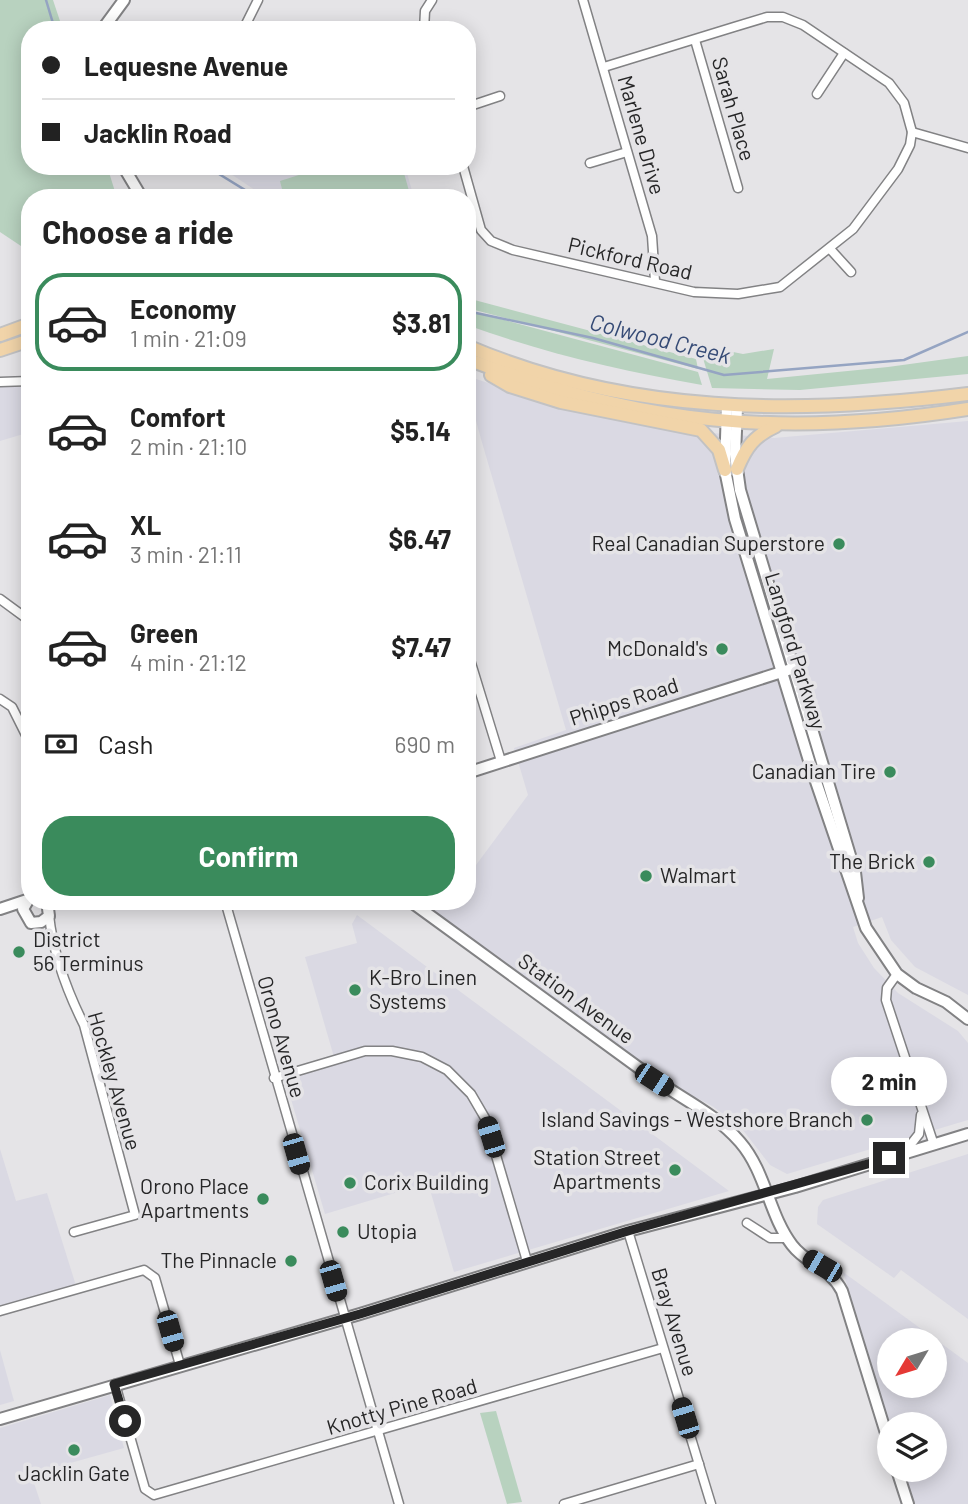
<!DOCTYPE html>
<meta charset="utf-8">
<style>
body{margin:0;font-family:Barlow,sans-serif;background:#f6f6f6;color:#222;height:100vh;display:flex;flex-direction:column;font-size:26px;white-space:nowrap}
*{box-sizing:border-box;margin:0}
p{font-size:23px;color:#767676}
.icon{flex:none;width:38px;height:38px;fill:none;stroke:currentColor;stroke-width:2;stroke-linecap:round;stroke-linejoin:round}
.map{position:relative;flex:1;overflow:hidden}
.side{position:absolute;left:21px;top:189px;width:455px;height:721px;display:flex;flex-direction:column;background:#fff;border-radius:28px;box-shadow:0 4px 18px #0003}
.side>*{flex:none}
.banner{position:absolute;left:21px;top:21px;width:455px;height:154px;border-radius:28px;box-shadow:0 4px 18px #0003;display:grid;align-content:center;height:154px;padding:0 21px;background:#fff}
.needle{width:46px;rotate:232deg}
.controls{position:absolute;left:877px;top:1328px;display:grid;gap:14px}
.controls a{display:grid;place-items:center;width:70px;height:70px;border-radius:50%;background:#fff;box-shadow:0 4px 18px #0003;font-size:35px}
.end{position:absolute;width:32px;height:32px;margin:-16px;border:9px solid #262627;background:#fff;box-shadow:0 0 0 4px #fff}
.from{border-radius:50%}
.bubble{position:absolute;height:49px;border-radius:24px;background:#fff;box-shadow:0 4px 18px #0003;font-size:23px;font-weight:700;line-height:49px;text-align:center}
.car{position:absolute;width:21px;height:42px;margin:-21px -10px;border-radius:9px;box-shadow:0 0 5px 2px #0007;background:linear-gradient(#222 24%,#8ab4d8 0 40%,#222 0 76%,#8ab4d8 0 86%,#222 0)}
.banner b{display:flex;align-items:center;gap:24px;height:66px;font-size:26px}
.banner b+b{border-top:2px solid #e0e0e0}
.banner i{width:18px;height:18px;background:#222}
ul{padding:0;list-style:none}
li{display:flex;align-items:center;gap:21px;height:98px;margin:0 14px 10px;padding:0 7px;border:4px solid transparent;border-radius:28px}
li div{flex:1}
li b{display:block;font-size:26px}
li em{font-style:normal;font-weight:700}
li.on{border-color:#3a8b5c}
li>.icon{width:63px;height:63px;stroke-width:1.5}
h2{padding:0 21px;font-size:32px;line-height:84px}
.pay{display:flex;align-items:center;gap:18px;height:77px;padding:0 21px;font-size:26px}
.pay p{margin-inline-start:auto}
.cta{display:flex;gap:14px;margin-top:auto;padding:14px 21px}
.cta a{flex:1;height:80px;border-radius:28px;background:#3a8b5c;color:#fff;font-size:28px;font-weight:700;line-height:80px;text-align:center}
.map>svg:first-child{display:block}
.built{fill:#dad9e3;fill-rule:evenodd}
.green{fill:#b8d2bf}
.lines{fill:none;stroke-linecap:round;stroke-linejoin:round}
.stream{stroke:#95a4c2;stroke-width:2.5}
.street-casing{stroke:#828284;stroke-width:11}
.secondary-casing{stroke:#828284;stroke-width:14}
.primary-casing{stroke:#c2c2c3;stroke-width:16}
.street{stroke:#fff;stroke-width:8}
.secondary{stroke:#fff;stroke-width:10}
.primary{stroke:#f1d4a9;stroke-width:12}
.route{stroke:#262627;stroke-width:9}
.poi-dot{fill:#3a8b5c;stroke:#e5e4e7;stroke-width:2.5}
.labels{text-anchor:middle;stroke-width:7;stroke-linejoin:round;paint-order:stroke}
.street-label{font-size:21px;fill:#262627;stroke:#e5e4e7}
.poi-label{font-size:21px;fill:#262627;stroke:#e5e4e7;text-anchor:end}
.water-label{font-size:23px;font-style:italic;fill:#364b76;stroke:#e5e4e7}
</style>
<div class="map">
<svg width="968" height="1504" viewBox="0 0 968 1504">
<rect width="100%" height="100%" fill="#e5e4e7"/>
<g class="built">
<polygon points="219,166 405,166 414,198 267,198"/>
<polygon points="467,376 561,407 663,429 774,438 968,421 968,995 915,967 891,940 882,917 853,927 858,943 874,968 898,993 958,1031 968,1043 968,1120 787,1174 770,1165 739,1125 712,1106 661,1079 421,901 467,901 467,860 476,865 528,795 514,748 566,730 481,439 467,388"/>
<polygon points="30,385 30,432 0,441 0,386"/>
<polygon points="357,915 729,1191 454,1272 428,1183 325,1214 285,1079 336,1064 305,957 357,943 352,924"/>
<polygon points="0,1149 16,1201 47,1193 78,1292 0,1316"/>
<polygon points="968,1154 968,1319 901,1270 894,1278 817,1224 818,1207 823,1200"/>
<path d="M843,1272L968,1363V1504H915L904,1470H934V1424H890ZM889,1340H934V1386H889Z"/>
<polygon points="0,1350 14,1401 0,1405"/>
<polygon points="110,1395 124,1448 31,1474 41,1504 0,1504 0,1428"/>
</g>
<g class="green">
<polygon points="0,0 53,0 63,30 30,30 30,166 107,166 117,198 30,198 30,252 0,232"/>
<polygon points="310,166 402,166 411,198 291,198 283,193 280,181 302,174"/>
<polygon points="467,298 696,359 698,369 467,308"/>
<path d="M467,310L698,372L702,385C622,371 544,353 467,325Z"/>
<polygon points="699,345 743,354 774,349 767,379 888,367 968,356 968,374 800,390 712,388"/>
<polygon points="496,1411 522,1502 507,1504 480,1413"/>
</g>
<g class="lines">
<g class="stream">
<polyline points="46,0 55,30"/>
<polyline points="206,166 258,198"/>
<polyline points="467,311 593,338 724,375 904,360 968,332"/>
</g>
<defs>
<g id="street">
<polyline points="583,0 652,236 655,281"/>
<polyline points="243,30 258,0"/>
<polyline points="424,30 425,11 432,0"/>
<polyline points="695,40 738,188"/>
<polyline points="817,94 844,53"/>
<polyline points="467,107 500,96"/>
<polyline points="912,132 968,148"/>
<polyline points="590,163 627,152"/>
<polyline points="463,166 481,230 491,241 513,250 694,292 738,294 780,287 853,229 898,169 910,145 912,132 904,103 889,83 803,25 783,17 767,17 734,27 604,67"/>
<polyline points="831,250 851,272"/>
<polyline points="0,382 30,381"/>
<polyline points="0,599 30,621"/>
<polyline points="467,650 501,761"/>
<polyline points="0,699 12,707 30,743"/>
<polyline points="225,901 399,1504"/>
<path d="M49,915C53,954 67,991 84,1025L135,1215L74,1232"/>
<polyline points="897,974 887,988 886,1000 934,1145"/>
<polyline points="274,1078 365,1051 392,1051 422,1057 447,1070 471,1094 485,1118 527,1261"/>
<polyline points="904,1153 919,1134 921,1115"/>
<polyline points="747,1223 770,1238 787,1238"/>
<polyline points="628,1231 711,1504"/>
<polyline points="0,1311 144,1270 155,1278 180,1365"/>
<polyline points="115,1384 145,1489 154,1495 663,1348"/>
<polyline points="564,1504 699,1464"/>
</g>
<g id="secondary">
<polyline points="102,30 124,0"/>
<polyline points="123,166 142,198"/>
<polyline points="727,407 725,470 735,519 811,767 866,928 897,974 916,988 946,1002 968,1019"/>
<polyline points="737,408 735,454 740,490 855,872 858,898"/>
<polyline points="467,773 788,670"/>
<polyline points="30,897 23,909 31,923 41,922 49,916 47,901"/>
<path d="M410,901C490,960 570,1018 650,1076C680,1098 715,1113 740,1142C766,1172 769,1215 792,1245C807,1265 829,1266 842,1291L889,1443"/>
<polyline points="0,909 27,900"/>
<polyline points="0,1419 360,1314 628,1231 795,1187 968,1134"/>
<polyline points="897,1470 908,1504"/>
</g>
<g id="primary">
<polyline points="0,335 30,324"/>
<path d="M467,346C628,415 798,415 968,394"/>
<polyline points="0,350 30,340"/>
<path d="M467,359C641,425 785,438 968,409"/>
<polyline points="491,375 510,386 561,402 701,430 719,450 725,470"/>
<path d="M737,469C746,447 754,436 776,426"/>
</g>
</defs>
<use href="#street" class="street-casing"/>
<use href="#secondary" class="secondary-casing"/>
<use href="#primary" class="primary-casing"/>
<use href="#street" class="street"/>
<use href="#secondary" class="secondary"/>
<use href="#primary" class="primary"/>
</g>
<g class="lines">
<polyline class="route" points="125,1421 114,1384 360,1314 628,1231 889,1158"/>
</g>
<g class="poi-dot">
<circle cx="839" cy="544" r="7"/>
<circle cx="722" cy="649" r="7"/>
<circle cx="890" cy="772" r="7"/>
<circle cx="929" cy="862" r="7"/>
<circle cx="646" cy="876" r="7"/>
<circle cx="19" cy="952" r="7"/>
<circle cx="355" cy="990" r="7"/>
<circle cx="867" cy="1120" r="7"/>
<circle cx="675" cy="1170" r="7"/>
<circle cx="350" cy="1183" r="7"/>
<circle cx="263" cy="1199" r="7"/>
<circle cx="343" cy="1232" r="7"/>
<circle cx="291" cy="1261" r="7"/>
<circle cx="74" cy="1450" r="7"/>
</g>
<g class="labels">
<g class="street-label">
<text transform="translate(733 109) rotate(74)" y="7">Sarah Place</text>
<text transform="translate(641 135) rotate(74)" y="7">Marlene Drive</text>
<text transform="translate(630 259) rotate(13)" y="7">Pickford Road</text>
<text transform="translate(795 651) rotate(73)" y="7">Langford Parkway</text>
<text transform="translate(624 702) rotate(-18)" y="7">Phipps Road</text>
<text transform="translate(576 999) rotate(36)" y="7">Station Avenue</text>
<text transform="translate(281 1037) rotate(74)" y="7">Orono Avenue</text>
<text transform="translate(114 1081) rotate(74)" y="7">Hockley Avenue</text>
<text transform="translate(674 1322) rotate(73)" y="7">Bray Avenue</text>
<text transform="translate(402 1407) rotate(-16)" y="7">Knotty Pine Road</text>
</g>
<g class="poi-label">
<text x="825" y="551">Real Canadian Superstore</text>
<text x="708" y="656">McDonald's</text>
<text x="876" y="779">Canadian Tire</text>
<text x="915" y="869">The Brick</text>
<text x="660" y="883" text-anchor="start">Walmart</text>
<text x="33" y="947" text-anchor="start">District<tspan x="33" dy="24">56 Terminus</tspan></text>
<text x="369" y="985" text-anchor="start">K-Bro Linen<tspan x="369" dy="24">Systems</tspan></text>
<text x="853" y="1127">Island Savings - Westshore Branch</text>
<text x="661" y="1165">Station Street<tspan x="661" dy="24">Apartments</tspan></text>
<text x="364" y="1190" text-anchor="start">Corix Building</text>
<text x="249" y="1194">Orono Place<tspan x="249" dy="24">Apartments</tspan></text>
<text x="357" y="1239" text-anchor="start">Utopia</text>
<text x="277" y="1268">The Pinnacle</text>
<text x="74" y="1481" text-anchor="middle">Jacklin Gate</text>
</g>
<g class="water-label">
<text transform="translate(660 339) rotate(14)" y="8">Colwood Creek</text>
</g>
</g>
</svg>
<div class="controls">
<a><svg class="needle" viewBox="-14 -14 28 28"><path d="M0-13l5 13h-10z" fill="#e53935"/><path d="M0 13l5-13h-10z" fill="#767676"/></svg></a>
<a><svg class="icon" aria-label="layers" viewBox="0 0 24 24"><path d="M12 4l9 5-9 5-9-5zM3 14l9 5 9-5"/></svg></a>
</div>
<i class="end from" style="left:125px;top:1421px"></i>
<i class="end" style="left:889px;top:1158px"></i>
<div class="bubble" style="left:831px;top:1057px;width:116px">2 min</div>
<i class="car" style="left:654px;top:1080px;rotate:123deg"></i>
<i class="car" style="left:491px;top:1137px;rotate:343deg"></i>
<i class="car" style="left:296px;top:1154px;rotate:164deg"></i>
<i class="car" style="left:822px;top:1266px;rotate:300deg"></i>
<i class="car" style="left:333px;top:1281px;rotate:164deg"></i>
<i class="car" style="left:170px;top:1331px;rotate:164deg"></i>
<i class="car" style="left:685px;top:1418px;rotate:343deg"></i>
<div class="banner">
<b><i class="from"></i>Lequesne Avenue</b>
<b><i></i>Jacklin Road</b>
</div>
<section class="side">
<h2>Choose a ride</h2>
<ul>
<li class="on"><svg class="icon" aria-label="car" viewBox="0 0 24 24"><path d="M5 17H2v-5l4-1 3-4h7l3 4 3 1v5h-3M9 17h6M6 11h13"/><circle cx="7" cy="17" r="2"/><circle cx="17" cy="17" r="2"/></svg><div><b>Economy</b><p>1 min · 21:09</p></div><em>$3.81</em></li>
<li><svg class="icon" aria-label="car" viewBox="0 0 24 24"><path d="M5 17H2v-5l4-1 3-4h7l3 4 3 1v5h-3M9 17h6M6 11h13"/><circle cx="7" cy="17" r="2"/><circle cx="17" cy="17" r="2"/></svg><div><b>Comfort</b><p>2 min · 21:10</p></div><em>$5.14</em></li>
<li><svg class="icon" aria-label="car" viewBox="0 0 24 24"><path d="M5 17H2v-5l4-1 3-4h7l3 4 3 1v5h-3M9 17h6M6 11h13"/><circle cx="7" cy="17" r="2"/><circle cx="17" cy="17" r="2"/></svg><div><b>XL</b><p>3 min · 21:11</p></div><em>$6.47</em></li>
<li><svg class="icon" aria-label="car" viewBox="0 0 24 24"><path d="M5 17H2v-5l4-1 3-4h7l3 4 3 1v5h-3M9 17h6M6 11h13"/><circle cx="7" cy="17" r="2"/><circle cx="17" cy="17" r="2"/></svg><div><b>Green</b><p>4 min · 21:12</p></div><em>$7.47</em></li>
</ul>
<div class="pay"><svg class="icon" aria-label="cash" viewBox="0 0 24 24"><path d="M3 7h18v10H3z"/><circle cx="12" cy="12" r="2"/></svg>Cash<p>690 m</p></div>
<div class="cta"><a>Confirm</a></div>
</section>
</div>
